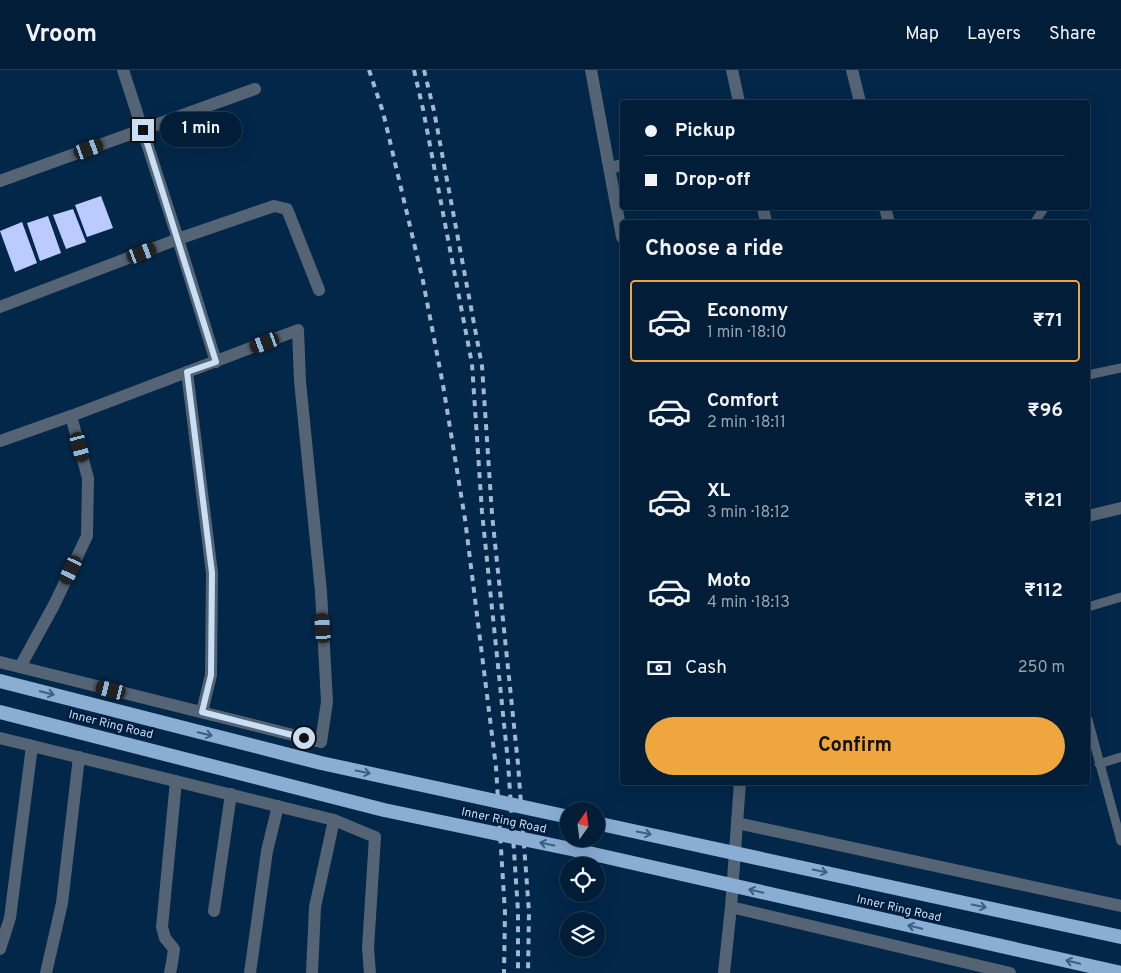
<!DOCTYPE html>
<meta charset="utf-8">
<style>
body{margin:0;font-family:Overpass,sans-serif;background:#102a42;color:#f1f3f6;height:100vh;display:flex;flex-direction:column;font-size:19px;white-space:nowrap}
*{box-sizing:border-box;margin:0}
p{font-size:16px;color:#96a2ad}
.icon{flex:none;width:28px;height:28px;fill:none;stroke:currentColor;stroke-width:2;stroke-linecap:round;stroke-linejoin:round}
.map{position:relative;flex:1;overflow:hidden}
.sheet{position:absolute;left:620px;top:150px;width:470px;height:565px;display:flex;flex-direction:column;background:#021d37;border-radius:5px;box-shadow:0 5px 20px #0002,0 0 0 1px #233b52}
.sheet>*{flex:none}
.top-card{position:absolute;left:620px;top:30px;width:470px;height:110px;border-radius:5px;box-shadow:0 5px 20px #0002,0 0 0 1px #233b52;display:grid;align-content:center;height:110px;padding:0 25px;background:#021d37}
.needle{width:32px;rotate:14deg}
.controls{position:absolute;left:560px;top:732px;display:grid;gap:10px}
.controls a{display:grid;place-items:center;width:45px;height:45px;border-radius:50%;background:#021d37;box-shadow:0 5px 20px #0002,0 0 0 1px #233b52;font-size:25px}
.end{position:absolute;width:22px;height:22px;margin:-11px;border:6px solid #cadef4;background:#111;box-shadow:0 0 0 2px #111}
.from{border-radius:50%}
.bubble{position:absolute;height:35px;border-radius:18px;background:#021d37;box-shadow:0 5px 20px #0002,0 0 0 1px #233b52;font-size:16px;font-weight:700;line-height:35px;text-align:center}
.car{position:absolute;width:15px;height:30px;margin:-15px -8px;border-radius:6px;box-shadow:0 0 4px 1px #0007;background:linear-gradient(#222 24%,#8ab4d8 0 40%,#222 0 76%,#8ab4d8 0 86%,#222 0)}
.top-card b{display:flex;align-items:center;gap:18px;height:48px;font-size:19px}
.top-card b+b{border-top:1px solid #233b52}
.top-card i{width:12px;height:12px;background:#f1f3f6}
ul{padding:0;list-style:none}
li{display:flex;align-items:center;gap:15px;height:82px;margin:0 10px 8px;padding:0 15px;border:2px solid transparent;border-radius:5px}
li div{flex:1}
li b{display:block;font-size:19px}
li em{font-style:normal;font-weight:700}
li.current{border-color:#f0a63f}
li>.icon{width:45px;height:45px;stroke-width:1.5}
h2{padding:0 25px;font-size:22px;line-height:60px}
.pay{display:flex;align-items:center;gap:12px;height:55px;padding:0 25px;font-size:19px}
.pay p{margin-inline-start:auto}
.cta{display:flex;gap:10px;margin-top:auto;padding:10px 25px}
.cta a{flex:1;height:58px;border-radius:30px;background:#f0a63f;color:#111;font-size:20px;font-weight:700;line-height:58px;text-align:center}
header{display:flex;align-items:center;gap:30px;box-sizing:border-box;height:70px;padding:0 25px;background:#021d37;border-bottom:1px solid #233b52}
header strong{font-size:24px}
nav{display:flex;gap:28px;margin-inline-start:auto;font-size:18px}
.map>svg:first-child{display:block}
.building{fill:#bbcbff}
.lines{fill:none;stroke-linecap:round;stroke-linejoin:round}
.service{stroke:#546475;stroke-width:9}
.minor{stroke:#546475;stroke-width:12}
.tertiary{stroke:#546475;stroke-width:12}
.rail{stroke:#a0b8d0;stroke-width:4;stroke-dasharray:6 6;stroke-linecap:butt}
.trunk-bridge{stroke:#8aadd4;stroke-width:14}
.oneway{stroke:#3e5e82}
.route{stroke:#cadef4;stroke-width:6}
.labels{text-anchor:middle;stroke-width:5;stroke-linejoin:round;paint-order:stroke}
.street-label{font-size:12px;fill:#cadef4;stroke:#001d3e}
</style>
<header>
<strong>Vroom</strong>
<nav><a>Map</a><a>Layers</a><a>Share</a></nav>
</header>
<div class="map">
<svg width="1121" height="903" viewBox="0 0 1121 903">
<rect width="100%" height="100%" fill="#032749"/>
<g class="building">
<polygon points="101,126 113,158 87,167 75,135"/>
<polygon points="73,139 86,172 66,179 53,145"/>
<polygon points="48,146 61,183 40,191 27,153"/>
<polygon points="22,152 37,193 15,202 0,161"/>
</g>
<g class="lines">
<g class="service">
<polyline points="1035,152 1044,138"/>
<polyline points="1088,305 1121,298"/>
<polyline points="1088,537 1121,527"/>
<polyline points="1088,650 1121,771"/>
<polyline points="1099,694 1121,687"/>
</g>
<g class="minor">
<polyline points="123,0 178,169 216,292"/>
<polyline points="591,0 622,167"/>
<polyline points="732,0 739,32"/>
<polyline points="852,0 860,32"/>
<polyline points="610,98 622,95"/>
<polyline points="0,111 255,19"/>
<polyline points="763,138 766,152"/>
<polyline points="885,138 888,149 887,152"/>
<polyline points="0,237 178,169 274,136 287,139 319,220"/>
<polyline points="187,302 212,503 211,605 202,642"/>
<polyline points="0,371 71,346 298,260 300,311 321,522 327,632 321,672 0,592"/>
<polyline points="20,597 54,535 87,466 88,408 71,346"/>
<polyline points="0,668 334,750 375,767 368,878 370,903"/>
<polyline points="214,841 231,724"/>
<polyline points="0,879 10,848 32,676"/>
<polyline points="46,903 62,833 79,687"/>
<polyline points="170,903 172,893 174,879 165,868 162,857 176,711"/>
<polyline points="250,903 267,781 278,736"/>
<polyline points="312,903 315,837 334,750"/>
</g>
<g class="tertiary">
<polyline points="1088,446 1121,438"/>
<polyline points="737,753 1121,836"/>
<polyline points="731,837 1010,903"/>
<polyline points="724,903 731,837 740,712"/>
</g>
<g class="rail">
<polyline points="369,0 383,42 423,211 443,315 465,449 496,697 505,843 504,903"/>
<polyline points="414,0 423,39 472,294 482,442 508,692 518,841 518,903"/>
<polyline points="424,0 434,41 482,296 492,444 518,694 529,842 528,903"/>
</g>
<g class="trunk-bridge">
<polyline points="0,611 321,693 569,747"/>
<polyline points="0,642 384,740 571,779 1121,903"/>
<polyline points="596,753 1121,867"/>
</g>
</g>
<defs><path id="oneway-shaft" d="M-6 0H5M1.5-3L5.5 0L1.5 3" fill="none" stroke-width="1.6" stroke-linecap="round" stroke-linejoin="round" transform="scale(1.25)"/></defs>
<g class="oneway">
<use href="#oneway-shaft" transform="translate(47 623) rotate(14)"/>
<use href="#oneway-shaft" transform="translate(205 664) rotate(14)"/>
<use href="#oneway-shaft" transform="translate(363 702) rotate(12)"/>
<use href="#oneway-shaft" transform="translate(644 763) rotate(12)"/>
<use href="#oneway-shaft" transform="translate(547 774) rotate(-168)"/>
<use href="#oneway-shaft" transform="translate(820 801) rotate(12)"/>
<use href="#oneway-shaft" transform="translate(756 821) rotate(-167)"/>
<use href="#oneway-shaft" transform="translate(979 836) rotate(12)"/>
<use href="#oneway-shaft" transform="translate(915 857) rotate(-167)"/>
<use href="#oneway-shaft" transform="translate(1073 892) rotate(-167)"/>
</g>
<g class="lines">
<polyline class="route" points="143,60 216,292 187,302 212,503 211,605 202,642 304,668"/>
</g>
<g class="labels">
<g class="street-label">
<text transform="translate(111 654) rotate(14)" y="4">Inner Ring Road</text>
<text transform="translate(504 750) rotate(12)" y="4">Inner Ring Road</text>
<text transform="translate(899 838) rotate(13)" y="4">Inner Ring Road</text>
</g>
</g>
</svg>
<div class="controls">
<a><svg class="needle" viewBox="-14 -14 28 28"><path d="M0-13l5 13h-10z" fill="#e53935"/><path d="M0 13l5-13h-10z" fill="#96a2ad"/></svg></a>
<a><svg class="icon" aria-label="locate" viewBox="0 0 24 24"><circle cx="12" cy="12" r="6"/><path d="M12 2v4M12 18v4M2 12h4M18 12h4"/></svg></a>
<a><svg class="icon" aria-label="layers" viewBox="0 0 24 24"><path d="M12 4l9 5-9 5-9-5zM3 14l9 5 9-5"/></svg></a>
</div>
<i class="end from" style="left:304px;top:668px"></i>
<i class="end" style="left:143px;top:60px"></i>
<div class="bubble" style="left:160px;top:42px;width:82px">1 min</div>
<i class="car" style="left:89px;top:79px;rotate:70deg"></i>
<i class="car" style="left:142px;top:183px;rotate:69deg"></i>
<i class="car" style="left:265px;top:273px;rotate:249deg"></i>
<i class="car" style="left:80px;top:377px;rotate:165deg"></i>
<i class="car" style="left:71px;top:500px;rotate:205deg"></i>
<i class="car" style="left:323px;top:558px;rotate:356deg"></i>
<i class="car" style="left:111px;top:620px;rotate:284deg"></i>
<div class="top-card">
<b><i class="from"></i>Pickup</b>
<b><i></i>Drop-off</b>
</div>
<section class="sheet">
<h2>Choose a ride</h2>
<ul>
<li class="current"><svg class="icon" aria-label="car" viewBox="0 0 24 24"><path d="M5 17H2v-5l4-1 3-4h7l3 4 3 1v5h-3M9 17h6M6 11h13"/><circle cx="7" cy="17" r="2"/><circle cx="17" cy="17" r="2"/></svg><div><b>Economy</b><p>1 min · 18:10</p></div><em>₹71</em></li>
<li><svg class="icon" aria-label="car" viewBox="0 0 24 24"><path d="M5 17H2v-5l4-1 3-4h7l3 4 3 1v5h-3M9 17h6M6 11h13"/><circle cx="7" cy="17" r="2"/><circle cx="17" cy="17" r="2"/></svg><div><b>Comfort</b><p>2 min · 18:11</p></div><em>₹96</em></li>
<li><svg class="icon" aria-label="car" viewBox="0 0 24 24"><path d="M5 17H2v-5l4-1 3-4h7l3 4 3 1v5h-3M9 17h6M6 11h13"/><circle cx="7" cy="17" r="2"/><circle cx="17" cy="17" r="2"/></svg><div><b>XL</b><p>3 min · 18:12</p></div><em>₹121</em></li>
<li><svg class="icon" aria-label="car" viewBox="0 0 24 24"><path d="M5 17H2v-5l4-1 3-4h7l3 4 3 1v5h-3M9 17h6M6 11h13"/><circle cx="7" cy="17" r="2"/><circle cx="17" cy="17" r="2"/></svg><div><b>Moto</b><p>4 min · 18:13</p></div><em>₹112</em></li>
</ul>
<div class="pay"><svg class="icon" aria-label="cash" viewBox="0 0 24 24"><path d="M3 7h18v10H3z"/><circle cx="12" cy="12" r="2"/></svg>Cash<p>250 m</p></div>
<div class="cta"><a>Confirm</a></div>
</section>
</div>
